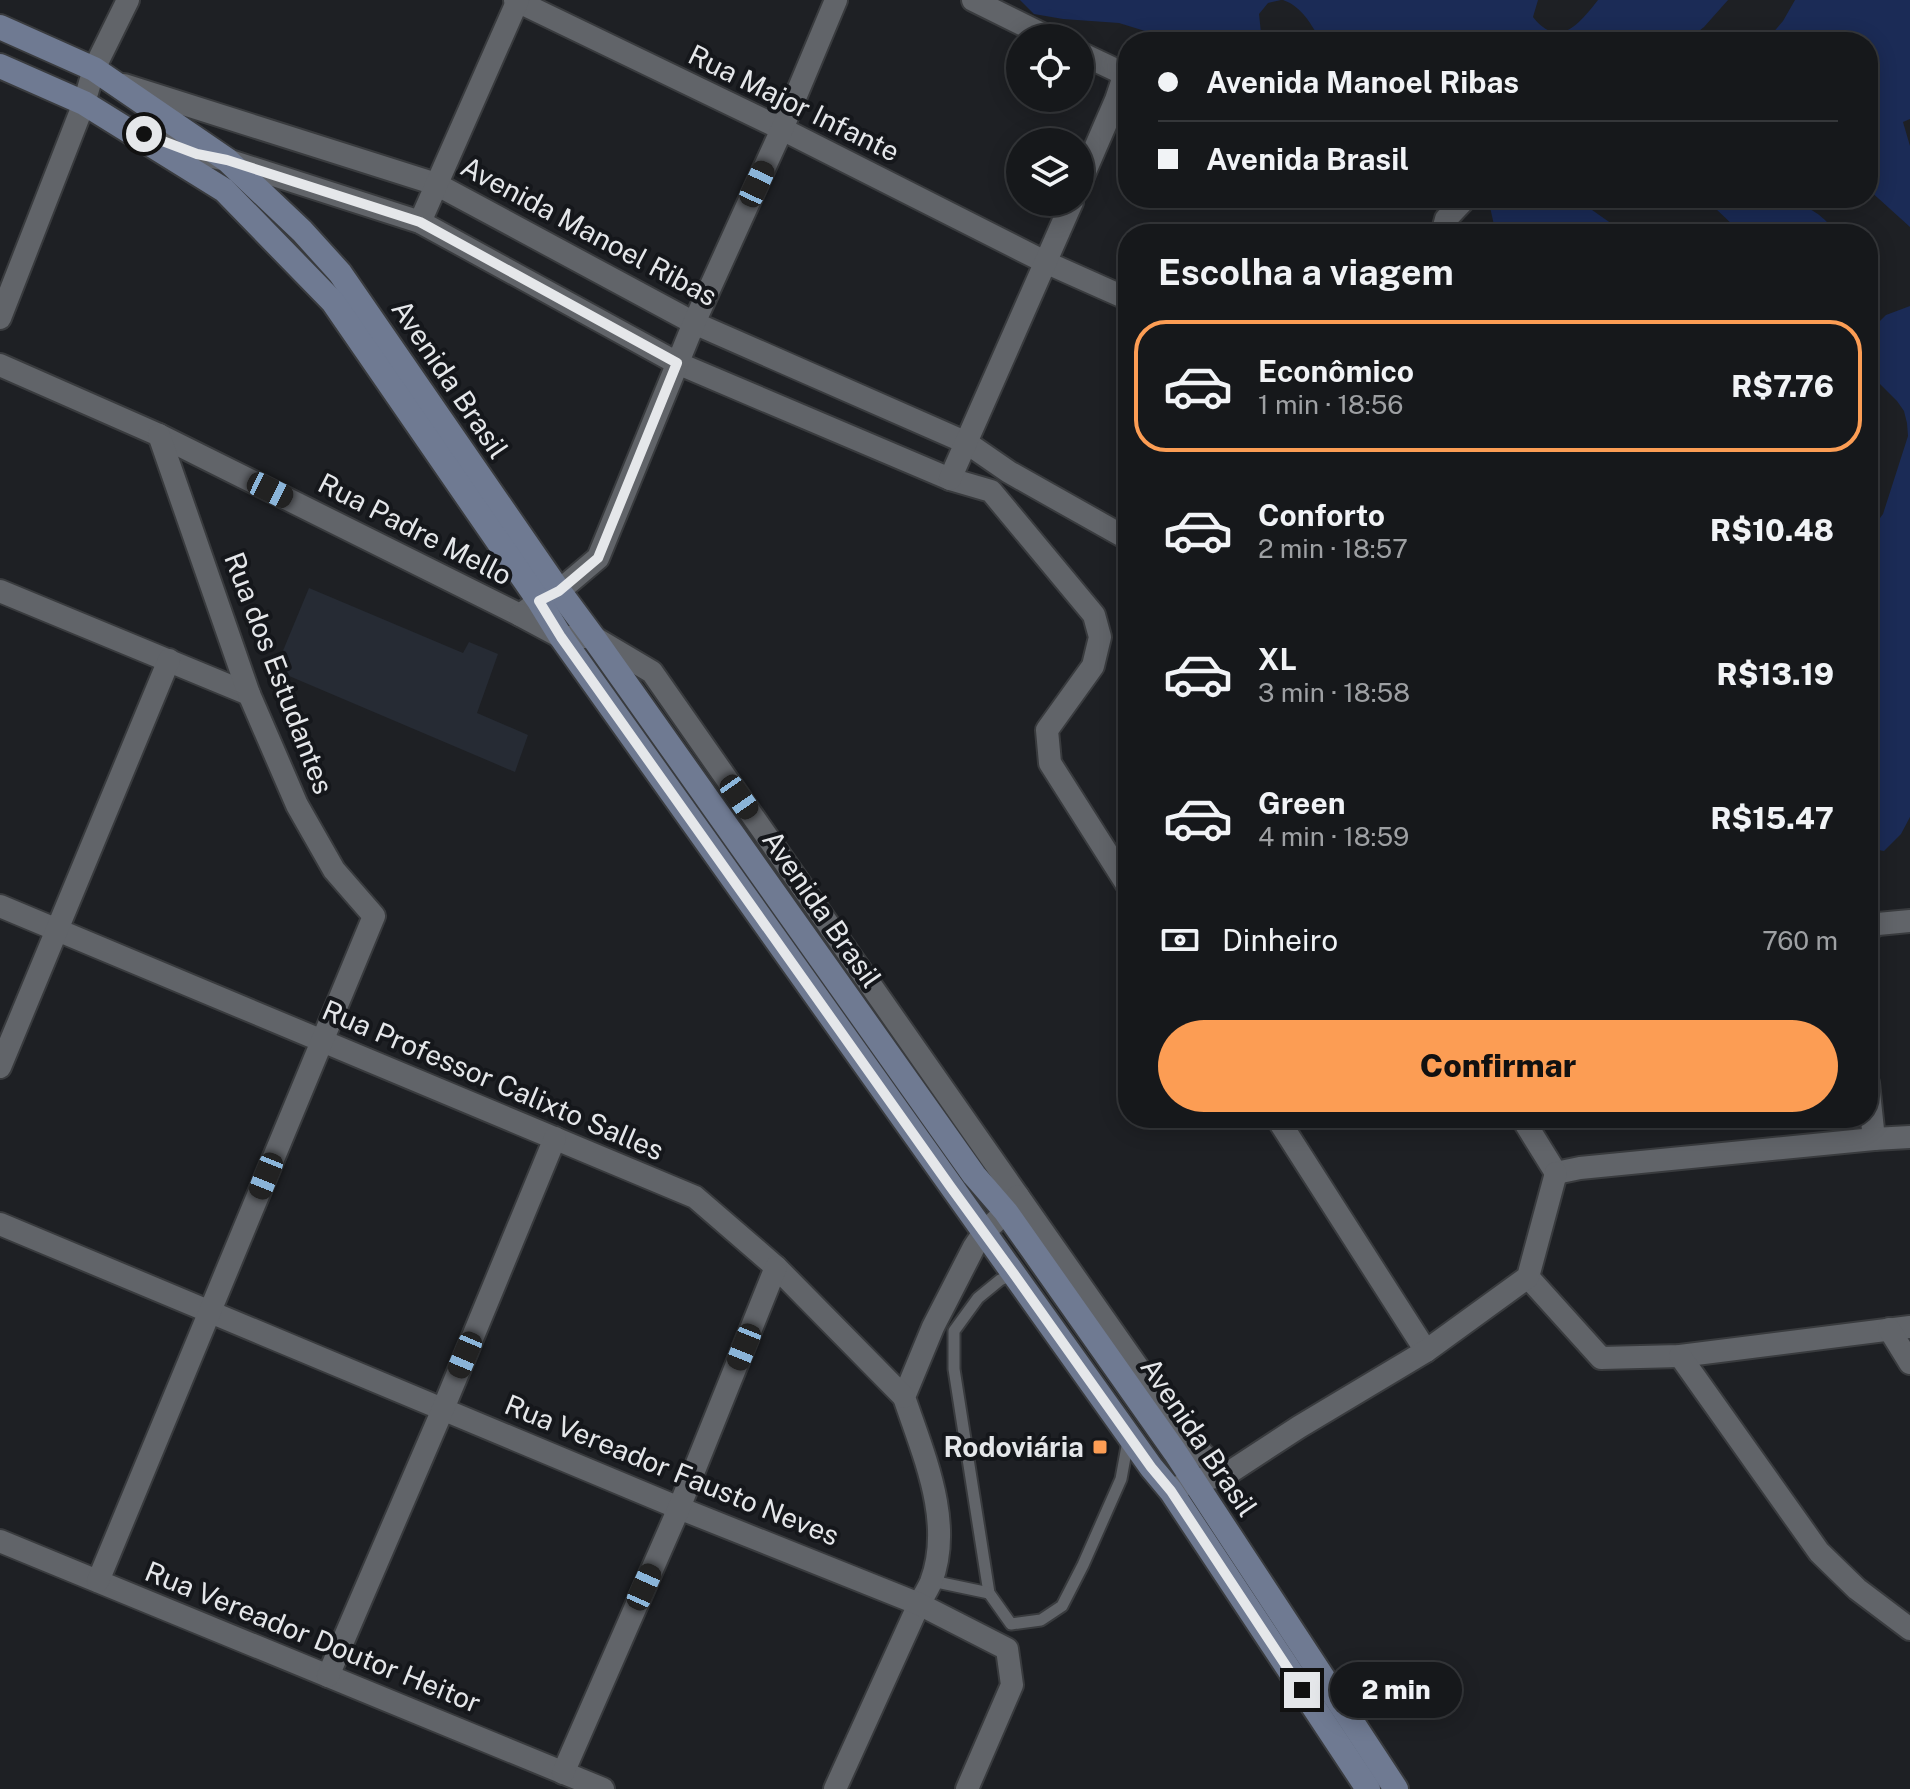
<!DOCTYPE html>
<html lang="pt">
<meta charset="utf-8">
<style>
body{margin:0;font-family:"Public Sans",sans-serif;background:#1f2124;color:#f1f3f6;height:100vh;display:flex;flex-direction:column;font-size:30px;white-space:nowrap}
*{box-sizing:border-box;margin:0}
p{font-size:26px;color:#9ea0a3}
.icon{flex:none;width:44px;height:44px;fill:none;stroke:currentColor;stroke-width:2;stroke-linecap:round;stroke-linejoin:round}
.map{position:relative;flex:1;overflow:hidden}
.sheet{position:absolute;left:1118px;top:224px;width:760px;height:904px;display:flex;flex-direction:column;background:#16181b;border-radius:32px;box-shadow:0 4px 20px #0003,0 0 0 2px #35373a}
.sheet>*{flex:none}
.banner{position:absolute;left:1118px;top:32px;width:760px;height:176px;border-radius:32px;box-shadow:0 4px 20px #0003,0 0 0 2px #35373a;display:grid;align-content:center;height:176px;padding:0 40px;background:#16181b}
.controls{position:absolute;left:1006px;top:24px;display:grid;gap:16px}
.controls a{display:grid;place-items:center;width:88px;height:88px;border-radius:50%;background:#16181b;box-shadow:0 4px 20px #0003,0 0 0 2px #35373a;font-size:40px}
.end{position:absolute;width:36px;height:36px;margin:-18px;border:10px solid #e5e7ea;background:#111;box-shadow:0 0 0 4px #111}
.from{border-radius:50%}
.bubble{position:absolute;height:56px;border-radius:28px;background:#16181b;box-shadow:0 4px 20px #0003,0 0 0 2px #35373a;font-size:26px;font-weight:800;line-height:56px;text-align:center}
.car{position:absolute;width:24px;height:48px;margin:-24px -12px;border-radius:10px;box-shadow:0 0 6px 2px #0007;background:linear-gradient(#222 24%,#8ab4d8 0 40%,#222 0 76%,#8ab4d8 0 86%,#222 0)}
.banner b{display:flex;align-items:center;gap:28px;height:76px;font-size:30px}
.banner b+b{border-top:2px solid #35373a}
.banner i{width:20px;height:20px;background:#f1f3f6}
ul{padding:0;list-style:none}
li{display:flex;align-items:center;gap:24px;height:132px;margin:0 16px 12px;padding:0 24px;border:4px solid transparent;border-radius:32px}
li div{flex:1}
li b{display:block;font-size:30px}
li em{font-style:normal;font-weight:800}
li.selected{border-color:#fc9d54}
li>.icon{width:72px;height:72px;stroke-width:1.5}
h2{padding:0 40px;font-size:36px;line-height:96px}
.pay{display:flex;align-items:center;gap:20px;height:88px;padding:0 40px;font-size:30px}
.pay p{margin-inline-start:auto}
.cta{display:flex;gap:16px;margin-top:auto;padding:16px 40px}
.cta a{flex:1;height:92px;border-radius:48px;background:#fc9d54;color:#111;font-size:32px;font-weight:800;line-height:92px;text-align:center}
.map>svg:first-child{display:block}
.built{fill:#262b34}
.green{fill:#1b2b56}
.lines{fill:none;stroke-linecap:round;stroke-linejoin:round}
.lane-casing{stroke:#393b3e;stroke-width:15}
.street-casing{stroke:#393b3e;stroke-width:26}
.secondary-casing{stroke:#393b3e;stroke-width:28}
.lane{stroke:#616469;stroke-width:11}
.street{stroke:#616469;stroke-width:22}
.secondary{stroke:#6f7a92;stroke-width:24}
.route{stroke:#e5e7ea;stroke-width:10}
.poi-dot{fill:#fc9d54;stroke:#15171b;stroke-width:3}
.labels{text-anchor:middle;stroke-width:8;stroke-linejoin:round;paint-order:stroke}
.street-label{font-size:28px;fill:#e5e7ea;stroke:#15171b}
.poi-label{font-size:28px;font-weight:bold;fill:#e5e7ea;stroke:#15171b;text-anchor:end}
</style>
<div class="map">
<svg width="1910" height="1789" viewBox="0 0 1910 1789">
<rect width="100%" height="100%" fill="#1e2024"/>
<polygon class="built" points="309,588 463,653 469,642 498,654 477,713 528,735 515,772 275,670"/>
<g class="green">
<polygon points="1020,0 1281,0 1268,3 1259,14 1262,42 1170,42 1158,35 1119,23 1063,19 1034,14"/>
<path d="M1283,0H1538L1533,17C1559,50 1579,24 1598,0H1728L1704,27L1685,42H1421L1414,39L1406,42H1322C1311,25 1303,7 1283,0Z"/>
<polygon points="1795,0 1910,0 1910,119 1903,122 1910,146 1910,227 1868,189 1868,42 1765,42 1783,21"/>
<polygon points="1488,198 1575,198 1612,224 1622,234 1496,234"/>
<path d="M1711,198C1753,198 1798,190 1830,225L1829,234H1747L1735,227L1715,208Z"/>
<polygon points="1910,306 1910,817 1901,834 1884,851 1868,848 1868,534 1883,514 1908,436 1907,423 1904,411 1897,401 1868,372 1868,333 1886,315"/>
</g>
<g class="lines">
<defs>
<g id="lane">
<polyline points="1014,1274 1000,1280 978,1298 954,1331 954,1369 989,1593 1011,1624 1041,1620 1062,1606 1083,1565 1121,1479 1128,1441"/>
<polyline points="932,1581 989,1593"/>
</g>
<g id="street">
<polyline points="515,0 782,129 1045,262 1128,299"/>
<polyline points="973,0 1050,38"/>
<polyline points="1080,53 1118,71 1123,79 1116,100 1080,183"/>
<polyline points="124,85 436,184 694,323 967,443 1009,472 1128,539"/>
<polyline points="150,136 197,154 227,160 420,222 677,363 950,479 991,491 1094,615 1100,637 1093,666 1047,730 1050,763 1128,886"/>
<polyline points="420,222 518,0"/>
<polyline points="1442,234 1446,219 1466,198"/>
<polyline points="0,318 84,103 94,69 128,0"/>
<polyline points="0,365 159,435 520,615 539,601 559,591 598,558 694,323 782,129 836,0"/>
<polyline points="950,479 1072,202"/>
<polyline points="0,591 249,694"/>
<path d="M520,615L561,637H593L652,672L1018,1196L1006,1212L984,1232L974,1247L933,1327L904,1397C923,1454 954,1522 931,1582C928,1589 923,1597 919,1604L835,1789"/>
<polyline points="0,906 695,1197 776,1267 904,1397"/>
<polyline points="1868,929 1878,924 1910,921"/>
<polyline points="0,1067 169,660"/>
<polyline points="1868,1083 1874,1139"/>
<polyline points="1277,1118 1426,1351"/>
<polyline points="1522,1118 1556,1173"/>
<polyline points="1556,1173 1580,1168 1874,1139 1910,1137"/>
<polyline points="1018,1196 1188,1439 1224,1476"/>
<polyline points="0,1224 679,1508 919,1604 1007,1649 1012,1685 967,1789"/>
<polyline points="1528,1277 1601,1358 1680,1356 1910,1327"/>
<polyline points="1889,1329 1910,1363"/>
<polyline points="1680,1356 1819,1552 1857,1589 1910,1629"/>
<polyline points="1179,1487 1194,1480 1224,1476 1299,1427 1426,1351 1528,1277 1556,1173"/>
<polyline points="0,1541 603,1789"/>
<polyline points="98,1581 374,916 334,870 297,805 249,694 159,435"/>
<polyline points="328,1676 443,1409 555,1138"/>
<polyline points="563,1773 679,1508 776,1267"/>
</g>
<g id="secondary">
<polyline points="0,27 94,69 227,160 302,231 340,273 559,591 593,637 974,1175 1006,1212 1175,1452 1396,1789"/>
<polyline points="0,66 84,103 224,190 333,302 539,601 561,637 1151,1467 1171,1491 1368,1789"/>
</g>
</defs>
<use href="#lane" class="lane-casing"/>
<use href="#street" class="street-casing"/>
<use href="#secondary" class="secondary-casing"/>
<use href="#lane" class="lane"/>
<use href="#street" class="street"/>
<use href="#secondary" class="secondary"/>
</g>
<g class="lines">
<polyline class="route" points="144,134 197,154 227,160 420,222 677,363 598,558 559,591 539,601 561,637 950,1186 1014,1274 1151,1467 1171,1491 1302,1690"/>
</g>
<rect class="poi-dot" x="1092" y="1439" width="16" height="16" rx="4"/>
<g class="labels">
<g class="street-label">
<text transform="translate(794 103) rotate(26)" y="10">Rua Major Infante</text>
<text transform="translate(589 231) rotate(28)" y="10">Avenida Manoel Ribas</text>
<text transform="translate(450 379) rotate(56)" y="10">Avenida Brasil</text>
<text transform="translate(415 529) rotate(27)" y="10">Rua Padre Mello</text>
<text transform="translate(279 673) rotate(69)" y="10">Rua dos Estudantes</text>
<text transform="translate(822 909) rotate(55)" y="10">Avenida Brasil</text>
<text transform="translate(493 1080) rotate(23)" y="10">Rua Professor Calixto Salles</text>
<text transform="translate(1199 1437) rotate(56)" y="10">Avenida Brasil</text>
<text transform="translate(672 1470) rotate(22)" y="10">Rua Vereador Fausto Neves</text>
<text transform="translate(313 1637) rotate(22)" y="10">Rua Vereador Doutor Heitor</text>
</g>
<g class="poi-label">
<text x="1084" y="1457">Rodoviária</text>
</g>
</g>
</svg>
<div class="controls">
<a><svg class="icon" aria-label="locate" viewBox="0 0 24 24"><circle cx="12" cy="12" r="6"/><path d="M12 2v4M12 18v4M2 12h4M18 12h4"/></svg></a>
<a><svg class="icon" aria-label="layers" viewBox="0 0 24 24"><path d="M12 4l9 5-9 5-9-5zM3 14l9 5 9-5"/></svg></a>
</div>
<i class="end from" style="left:144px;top:134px"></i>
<i class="end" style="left:1302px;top:1690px"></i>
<div class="bubble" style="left:1330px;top:1662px;width:132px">2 min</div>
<i class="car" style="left:757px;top:184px;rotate:25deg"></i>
<i class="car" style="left:270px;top:490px;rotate:116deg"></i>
<i class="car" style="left:739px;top:797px;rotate:145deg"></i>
<i class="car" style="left:266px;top:1176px;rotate:202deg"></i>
<i class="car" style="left:744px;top:1347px;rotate:202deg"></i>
<i class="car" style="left:465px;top:1355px;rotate:203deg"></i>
<i class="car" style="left:644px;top:1587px;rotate:24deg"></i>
<div class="banner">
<b><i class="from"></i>Avenida Manoel Ribas</b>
<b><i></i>Avenida Brasil</b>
</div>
<section class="sheet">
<h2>Escolha a viagem</h2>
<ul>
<li class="selected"><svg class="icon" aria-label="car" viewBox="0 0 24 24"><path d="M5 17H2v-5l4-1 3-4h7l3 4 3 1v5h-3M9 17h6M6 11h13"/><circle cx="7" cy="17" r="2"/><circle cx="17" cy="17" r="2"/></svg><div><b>Econômico</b><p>1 min · 18:56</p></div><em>R$7.76</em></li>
<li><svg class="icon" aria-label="car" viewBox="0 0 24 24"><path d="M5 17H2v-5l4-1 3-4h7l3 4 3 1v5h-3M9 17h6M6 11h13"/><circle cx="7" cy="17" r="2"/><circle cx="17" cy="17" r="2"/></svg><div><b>Conforto</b><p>2 min · 18:57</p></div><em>R$10.48</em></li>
<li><svg class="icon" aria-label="car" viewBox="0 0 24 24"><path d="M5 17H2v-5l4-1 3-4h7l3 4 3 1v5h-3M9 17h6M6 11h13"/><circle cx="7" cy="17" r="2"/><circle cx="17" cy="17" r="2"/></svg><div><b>XL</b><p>3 min · 18:58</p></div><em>R$13.19</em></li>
<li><svg class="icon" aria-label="car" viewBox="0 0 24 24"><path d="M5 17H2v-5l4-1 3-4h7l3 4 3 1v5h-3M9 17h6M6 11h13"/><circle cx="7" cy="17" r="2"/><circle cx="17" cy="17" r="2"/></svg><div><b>Green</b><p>4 min · 18:59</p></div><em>R$15.47</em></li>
</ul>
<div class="pay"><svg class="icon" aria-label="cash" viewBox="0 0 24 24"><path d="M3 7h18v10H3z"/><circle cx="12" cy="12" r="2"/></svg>Dinheiro<p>760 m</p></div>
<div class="cta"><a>Confirmar</a></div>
</section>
</div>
